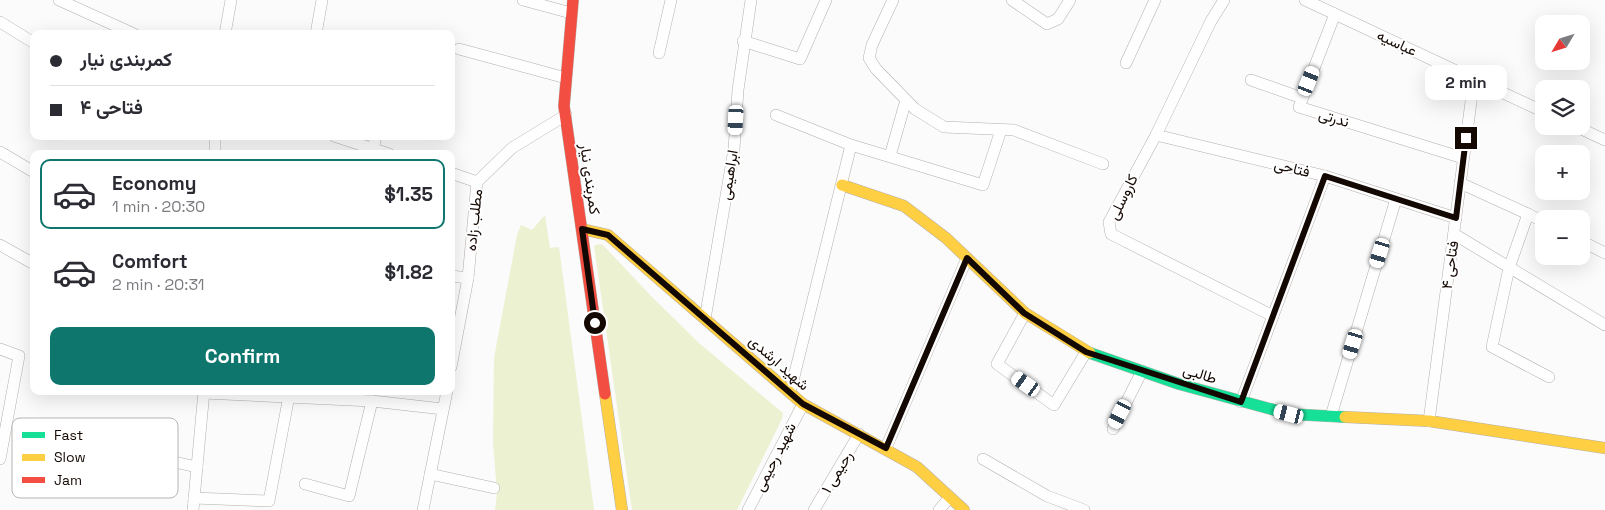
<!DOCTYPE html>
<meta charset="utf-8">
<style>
body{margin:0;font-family:"Space Grotesk",Vazirmatn,sans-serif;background:#f7f7f7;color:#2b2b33;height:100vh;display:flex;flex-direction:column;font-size:19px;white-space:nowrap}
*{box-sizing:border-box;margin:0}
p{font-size:16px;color:#7c7c81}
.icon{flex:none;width:28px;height:28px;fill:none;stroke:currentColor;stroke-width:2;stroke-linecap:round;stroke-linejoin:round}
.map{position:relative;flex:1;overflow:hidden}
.side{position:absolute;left:30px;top:150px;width:425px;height:245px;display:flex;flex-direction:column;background:#fff;border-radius:10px;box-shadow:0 5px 20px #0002}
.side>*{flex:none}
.guide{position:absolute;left:30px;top:30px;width:425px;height:110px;border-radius:10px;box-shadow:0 5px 20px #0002;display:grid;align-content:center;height:110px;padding:0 20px;background:#fff}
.needle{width:32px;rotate:232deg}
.controls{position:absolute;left:1535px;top:15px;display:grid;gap:10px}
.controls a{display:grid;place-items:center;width:55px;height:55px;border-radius:10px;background:#fff;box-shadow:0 5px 20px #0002;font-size:25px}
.end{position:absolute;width:22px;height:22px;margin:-11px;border:6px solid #140803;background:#fff;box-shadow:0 0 0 2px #fff}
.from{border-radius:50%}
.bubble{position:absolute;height:35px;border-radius:10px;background:#fff;box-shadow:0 5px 20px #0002;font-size:16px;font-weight:700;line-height:35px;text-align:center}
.car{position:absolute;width:15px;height:30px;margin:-15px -8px;border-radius:6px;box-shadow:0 0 4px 1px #0007;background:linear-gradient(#fff 24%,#345 0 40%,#fff 0 76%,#345 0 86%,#fff 0)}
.guide b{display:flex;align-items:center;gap:18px;height:48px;font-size:19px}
.guide b+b{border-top:1px solid #e1e1e2}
.guide i{width:12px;height:12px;background:#2b2b33}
ul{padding:9px 0 0;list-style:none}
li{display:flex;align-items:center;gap:15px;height:70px;margin:0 10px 8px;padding:0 10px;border:2px solid transparent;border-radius:10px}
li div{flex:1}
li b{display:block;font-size:19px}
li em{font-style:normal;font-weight:700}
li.selected{border-color:#0f766e}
li>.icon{width:45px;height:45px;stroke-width:1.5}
.cta{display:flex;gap:10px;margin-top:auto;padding:10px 20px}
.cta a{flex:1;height:58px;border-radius:10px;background:#0f766e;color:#fff;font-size:20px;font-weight:700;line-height:58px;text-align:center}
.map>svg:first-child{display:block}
.green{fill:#ebf1d1}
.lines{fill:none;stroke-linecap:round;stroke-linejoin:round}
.street-casing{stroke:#b5afab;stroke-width:12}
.fast-casing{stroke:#b5afab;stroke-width:12}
.slow-casing{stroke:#b5afab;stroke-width:12}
.jam-casing{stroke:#b5afab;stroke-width:12}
.street{stroke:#fefefe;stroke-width:11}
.fast{stroke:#16e098;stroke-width:11}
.slow{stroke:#ffcf43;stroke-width:11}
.jam{stroke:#f24e42;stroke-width:11}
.route{stroke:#140803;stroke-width:6}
.labels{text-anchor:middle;stroke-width:4;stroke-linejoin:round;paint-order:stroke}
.street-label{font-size:15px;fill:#140803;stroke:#fff}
.key{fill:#fff;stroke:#b8b5b3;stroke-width:1}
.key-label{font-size:14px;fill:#140803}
</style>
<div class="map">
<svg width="1605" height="510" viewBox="0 0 1605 510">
<rect width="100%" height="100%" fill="#fbfbfb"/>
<g class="green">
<polygon points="545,215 550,248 559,247 594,510 495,510 497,493 493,442 494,358 517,235 521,225 532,230"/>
<polygon points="599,244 603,245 653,298 699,343 783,413 782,419 737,510 632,510 594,246"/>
</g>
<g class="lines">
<defs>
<g id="street">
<polyline points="59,0 134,34"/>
<polyline points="523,0 571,13"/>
<polyline points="893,0 872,45 869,58 876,69 915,109 944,127 1014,130 1103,164"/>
<polyline points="1012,0 1047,24 1058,19 1070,0"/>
<polyline points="1224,0 1211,21 1156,135 1109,222 1111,234 1273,316"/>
<polyline points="1305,0 1544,112"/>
<polyline points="1335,14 1299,107 1463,158"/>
<polyline points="0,22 34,43"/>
<polyline points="225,34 231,0"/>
<polyline points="316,34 322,0"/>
<polyline points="743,41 800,59 826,0"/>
<polyline points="459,49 566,78"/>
<polyline points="659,53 671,0"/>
<polyline points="1126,63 1155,0"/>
<polyline points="1251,80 1302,98"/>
<polyline points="776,115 851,145 790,393"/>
<polyline points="1575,126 1605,140"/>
<polyline points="1156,135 1325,176 1456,218"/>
<polyline points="334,136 389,154"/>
<polyline points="851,145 983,185 1001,130"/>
<polyline points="373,149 376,136"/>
<polyline points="0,152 34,172"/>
<polyline points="215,154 215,136"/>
<polyline points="890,156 906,100"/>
<polyline points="451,173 477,182"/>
<polyline points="1460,183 1528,214"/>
<polyline points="1544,222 1528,214 1509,268 1492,347 1549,377"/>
<polyline points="1454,234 1605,325"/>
<polyline points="1581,241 1605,253"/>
<polyline points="0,245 34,264"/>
<polyline points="451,276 468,278"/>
<polyline points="1025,313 997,364 1054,405 1086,352"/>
<polyline points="705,319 734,149 738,90 751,0"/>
<polyline points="0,349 19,356 0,459"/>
<polyline points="451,367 468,278 477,182 512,148 566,115"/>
<polyline points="204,393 372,401 443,409"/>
<polyline points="1241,402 1325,176"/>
<polyline points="1331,416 1396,199"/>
<polyline points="1429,421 1474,79"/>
<polyline points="1113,429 1142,371"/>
<polyline points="57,436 197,467"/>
<polyline points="886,448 967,258"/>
<polyline points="983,459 1047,496 1084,510"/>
<polyline points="430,474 494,488"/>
<polyline points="305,484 349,496 372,401"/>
<polyline points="194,498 269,501 289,396"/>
<polyline points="193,510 204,391"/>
<polyline points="423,510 447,391"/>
<polyline points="748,510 803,404"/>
<polyline points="814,510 859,434"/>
<polyline points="939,510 949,498"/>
</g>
<polyline id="fast" points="1090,353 1179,384 1289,414 1345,417"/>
<g id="slow">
<polyline points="842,185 904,206 946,238 1025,313 1090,353"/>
<polyline points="582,229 608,235 803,404 917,467 964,510"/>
<polyline points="605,394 622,510"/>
<polyline points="1345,417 1429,421 1605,448"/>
</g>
<polyline id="jam" points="573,0 564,106 605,394"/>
</defs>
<use href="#street" class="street-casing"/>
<use href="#fast" class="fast-casing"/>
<use href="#slow" class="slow-casing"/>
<use href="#jam" class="jam-casing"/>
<use href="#street" class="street"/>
<use href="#fast" class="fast"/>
<use href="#slow" class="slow"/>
<use href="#jam" class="jam"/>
</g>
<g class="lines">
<polyline class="route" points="595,323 582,229 608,235 803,404 886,448 967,258 1024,313 1086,352 1241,402 1325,176 1456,218 1466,138"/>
</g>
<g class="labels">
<g class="street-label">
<text transform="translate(1397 43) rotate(25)" y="5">عباسیه</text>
<text transform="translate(1334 118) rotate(17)" y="5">ندرتی</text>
<text transform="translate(1292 168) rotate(14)" y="5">فتاحی</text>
<text transform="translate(729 175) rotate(-81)" y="5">ابراهیمی</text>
<text transform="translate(590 179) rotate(82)" y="5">کمربندی نیار</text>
<text transform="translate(1123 197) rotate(-64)" y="5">کاروسلی</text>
<text transform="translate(474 220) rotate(-84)" y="5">مطلب زاده</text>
<text transform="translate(1450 265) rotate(-82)" y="5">فتاحی ۴</text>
<text transform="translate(779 363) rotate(41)" y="5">شهید ارشدی</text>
<text transform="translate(1200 374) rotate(17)" y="5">طالبی</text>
<text transform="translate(775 457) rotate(-63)" y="5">شهید رحیمی</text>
<text transform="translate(837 472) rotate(-59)" y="5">رحیمی ۱</text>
</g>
</g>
<rect x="12" y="418" width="166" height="80" rx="8" class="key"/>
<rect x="22" y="432" width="23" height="6" fill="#16e098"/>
<rect x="22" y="454" width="23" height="7" fill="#ffcf43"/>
<rect x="22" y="477" width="23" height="6" fill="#f24e42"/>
<g class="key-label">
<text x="54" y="440">Fast</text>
<text x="54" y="462">Slow</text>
<text x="54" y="485">Jam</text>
</g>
</svg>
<div class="controls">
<a><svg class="needle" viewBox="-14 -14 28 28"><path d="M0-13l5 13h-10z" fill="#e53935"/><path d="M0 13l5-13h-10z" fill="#7c7c81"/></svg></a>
<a><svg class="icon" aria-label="layers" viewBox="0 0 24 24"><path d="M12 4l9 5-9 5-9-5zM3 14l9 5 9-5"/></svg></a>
<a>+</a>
<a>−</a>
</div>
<i class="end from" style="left:595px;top:323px"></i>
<i class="end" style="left:1466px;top:138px"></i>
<div class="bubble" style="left:1425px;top:65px;width:82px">2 min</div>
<i class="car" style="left:1309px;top:81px;rotate:22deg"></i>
<i class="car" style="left:736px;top:120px;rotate:183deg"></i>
<i class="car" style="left:1380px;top:253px;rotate:197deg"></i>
<i class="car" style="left:1353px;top:344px;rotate:197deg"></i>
<i class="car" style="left:1026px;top:384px;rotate:305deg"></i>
<i class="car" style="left:1120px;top:414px;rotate:207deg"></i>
<i class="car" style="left:1289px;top:414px;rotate:284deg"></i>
<div class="guide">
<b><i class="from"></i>کمربندی نیار</b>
<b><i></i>فتاحی ۴</b>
</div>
<section class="side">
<ul>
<li class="selected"><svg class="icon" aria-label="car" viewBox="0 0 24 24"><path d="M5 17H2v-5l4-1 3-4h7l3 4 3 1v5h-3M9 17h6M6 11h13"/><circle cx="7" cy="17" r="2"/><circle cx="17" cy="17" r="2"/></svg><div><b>Economy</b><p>1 min · 20:30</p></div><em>$1.35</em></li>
<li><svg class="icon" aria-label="car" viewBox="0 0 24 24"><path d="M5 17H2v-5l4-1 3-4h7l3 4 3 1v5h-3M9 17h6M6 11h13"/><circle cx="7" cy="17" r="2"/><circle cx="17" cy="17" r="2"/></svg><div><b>Comfort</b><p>2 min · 20:31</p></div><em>$1.82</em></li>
</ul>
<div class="cta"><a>Confirm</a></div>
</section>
</div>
